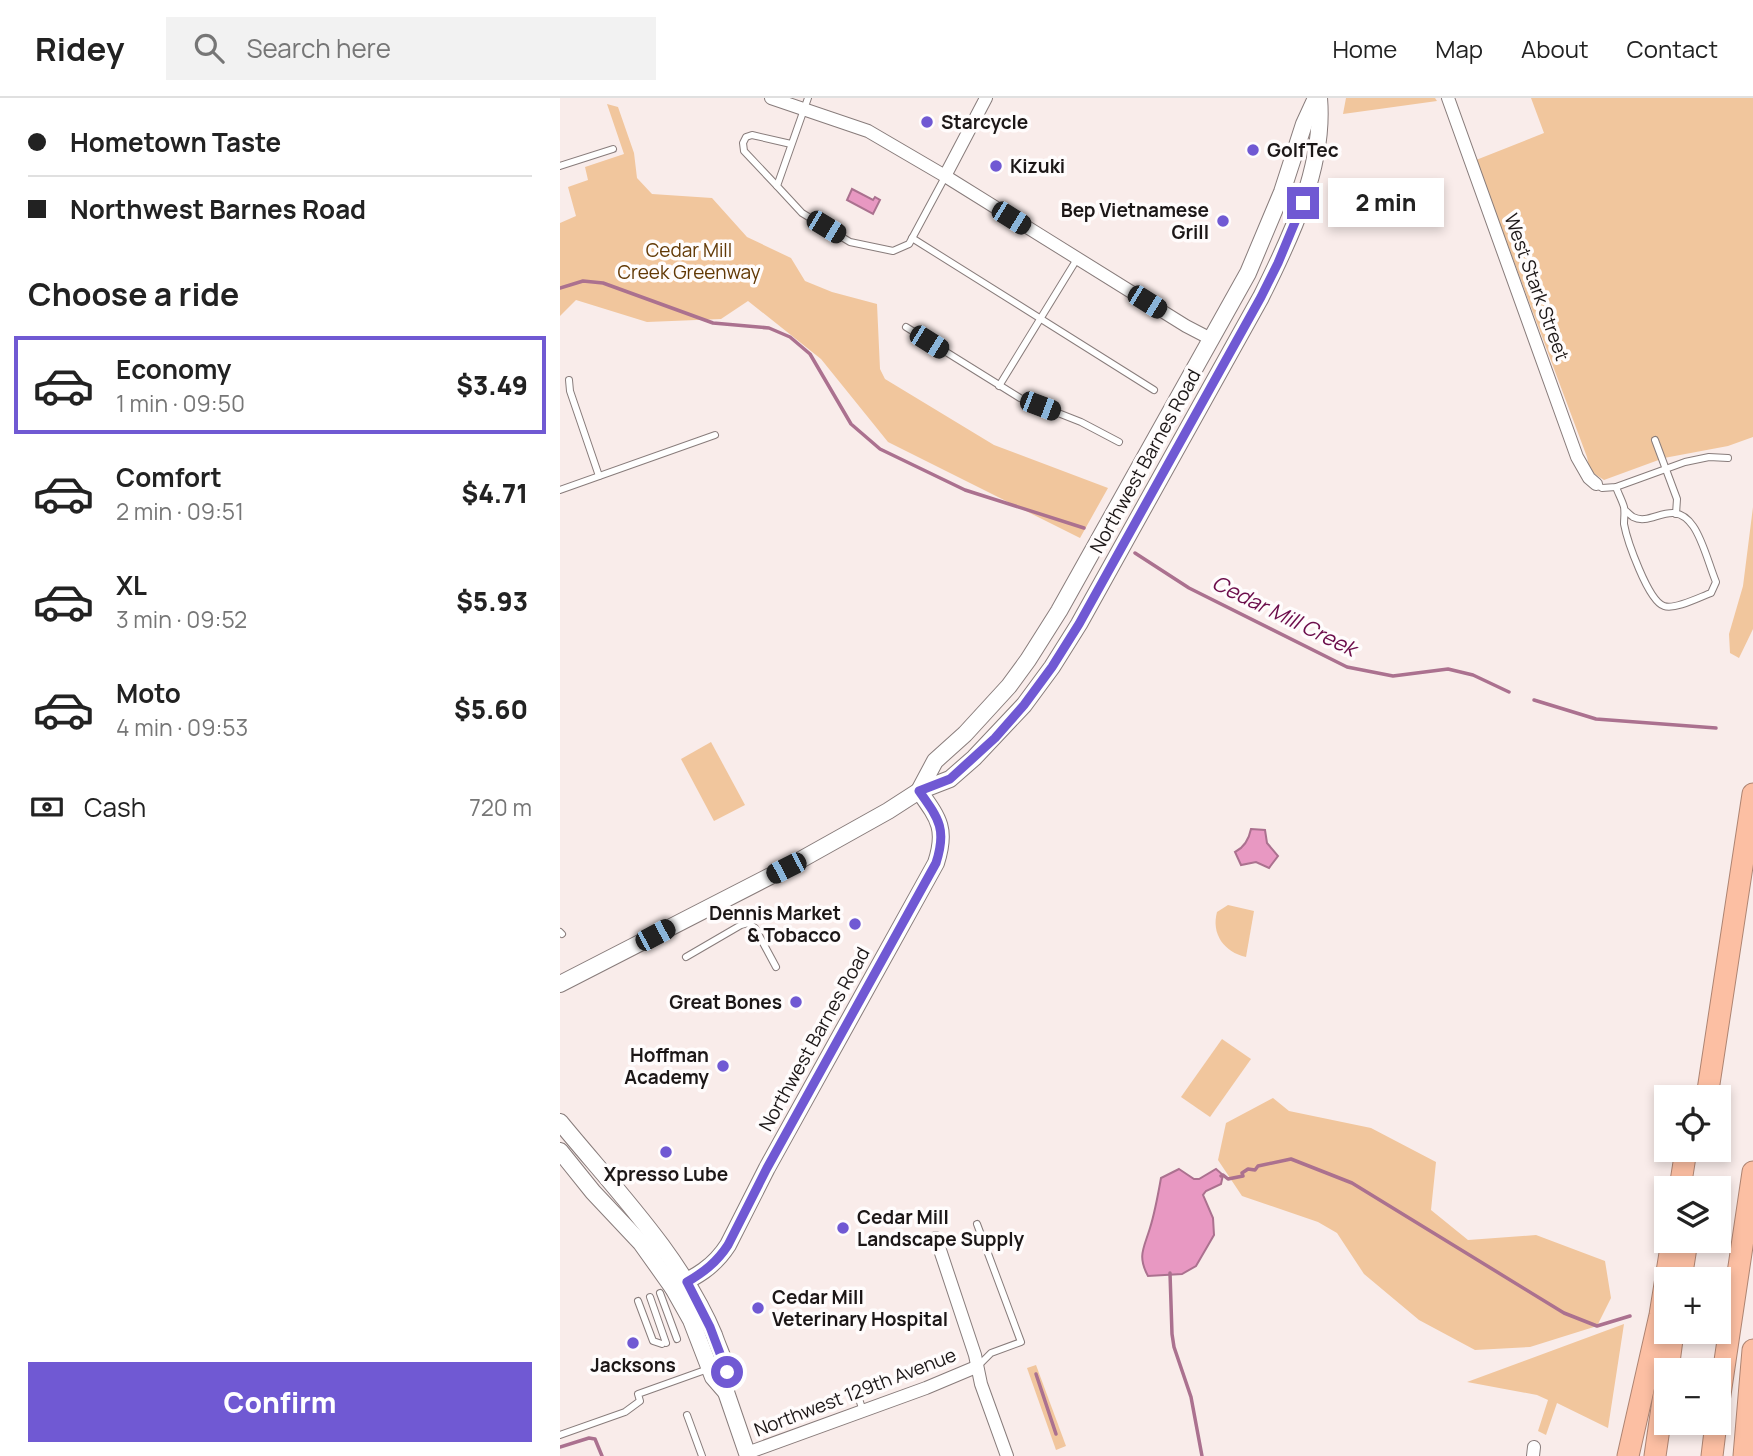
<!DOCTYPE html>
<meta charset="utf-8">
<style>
body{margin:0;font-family:Manrope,sans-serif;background:#f2f2f2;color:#222;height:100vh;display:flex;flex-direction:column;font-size:26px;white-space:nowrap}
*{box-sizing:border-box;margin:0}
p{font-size:23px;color:#767676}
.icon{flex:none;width:38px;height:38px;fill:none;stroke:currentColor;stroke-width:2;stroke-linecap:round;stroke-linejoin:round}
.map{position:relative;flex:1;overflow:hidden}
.drawer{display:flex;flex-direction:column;background:#fff;width:560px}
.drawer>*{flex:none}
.guide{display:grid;align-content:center;height:154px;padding:0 28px;background:#fff}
.tools{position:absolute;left:1094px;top:987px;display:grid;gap:14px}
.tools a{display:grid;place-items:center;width:77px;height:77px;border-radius:0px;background:#fff;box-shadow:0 4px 10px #0003;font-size:35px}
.end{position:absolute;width:32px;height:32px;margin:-16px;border:9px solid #7059d3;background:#fff;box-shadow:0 0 0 4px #fff}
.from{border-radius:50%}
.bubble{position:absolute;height:49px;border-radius:0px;background:#fff;box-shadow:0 4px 10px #0003;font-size:23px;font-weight:800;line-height:49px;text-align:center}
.car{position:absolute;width:21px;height:42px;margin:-21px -10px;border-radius:9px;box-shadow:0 0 5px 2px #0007;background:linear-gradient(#222 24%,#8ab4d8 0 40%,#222 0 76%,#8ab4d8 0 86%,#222 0)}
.guide b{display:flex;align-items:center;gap:24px;height:66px;font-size:26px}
.guide b+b{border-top:2px solid #e0e0e0}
.guide i{width:18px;height:18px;background:#222}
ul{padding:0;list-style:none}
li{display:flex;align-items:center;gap:21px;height:98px;margin:0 14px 10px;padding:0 14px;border:4px solid transparent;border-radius:0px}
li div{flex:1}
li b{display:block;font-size:26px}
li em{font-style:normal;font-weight:800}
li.selected{border-color:#7059d3}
li>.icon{width:63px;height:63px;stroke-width:1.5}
h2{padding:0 28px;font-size:32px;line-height:84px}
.pay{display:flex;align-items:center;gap:18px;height:77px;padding:0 28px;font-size:26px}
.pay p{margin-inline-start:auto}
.primary-button{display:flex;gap:14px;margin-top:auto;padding:14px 28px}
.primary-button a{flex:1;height:80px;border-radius:0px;background:#7059d3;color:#fff;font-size:28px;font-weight:800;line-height:80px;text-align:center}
header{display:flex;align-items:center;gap:42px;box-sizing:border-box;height:98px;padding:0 35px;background:#fff;border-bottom:2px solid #e0e0e0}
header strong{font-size:33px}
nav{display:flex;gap:38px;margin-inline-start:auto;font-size:24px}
.search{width:490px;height:63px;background:#f2f2f2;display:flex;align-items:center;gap:18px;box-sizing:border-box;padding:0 24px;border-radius:0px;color:#767676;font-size:26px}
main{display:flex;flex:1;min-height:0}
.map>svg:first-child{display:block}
.green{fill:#f1c69d}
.water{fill:#e898c2;stroke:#ab718f;stroke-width:2}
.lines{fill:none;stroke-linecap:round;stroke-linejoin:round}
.stream{stroke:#ab718f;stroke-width:3.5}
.lane-casing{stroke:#887c7b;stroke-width:8}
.street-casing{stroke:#887c7b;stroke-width:14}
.secondary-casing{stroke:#887c7b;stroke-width:18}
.highway-casing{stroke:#ae8472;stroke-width:23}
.lane{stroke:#fff;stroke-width:6}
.street{stroke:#fff;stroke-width:12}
.secondary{stroke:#fff;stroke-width:16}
.highway{stroke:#fcbfa3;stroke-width:21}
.route{stroke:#7059d3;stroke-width:9}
.poi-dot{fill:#7059d3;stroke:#fffcfc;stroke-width:2.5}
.labels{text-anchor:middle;stroke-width:7;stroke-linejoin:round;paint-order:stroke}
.poi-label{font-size:19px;font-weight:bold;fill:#1c1717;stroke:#fffcfc;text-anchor:start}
.park-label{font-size:19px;fill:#623905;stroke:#fffcfc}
.street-label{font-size:19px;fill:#1c1717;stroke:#fffcfc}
.water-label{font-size:21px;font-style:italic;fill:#6b0c4a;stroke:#fffcfc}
</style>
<header>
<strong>Ridey</strong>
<div class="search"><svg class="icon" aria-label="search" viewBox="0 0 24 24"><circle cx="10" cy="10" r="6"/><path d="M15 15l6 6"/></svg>Search here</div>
<nav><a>Home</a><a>Map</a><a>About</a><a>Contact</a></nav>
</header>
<main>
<section class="drawer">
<div class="guide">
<b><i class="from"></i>Hometown Taste</b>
<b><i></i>Northwest Barnes Road</b>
</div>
<h2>Choose a ride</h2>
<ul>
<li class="selected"><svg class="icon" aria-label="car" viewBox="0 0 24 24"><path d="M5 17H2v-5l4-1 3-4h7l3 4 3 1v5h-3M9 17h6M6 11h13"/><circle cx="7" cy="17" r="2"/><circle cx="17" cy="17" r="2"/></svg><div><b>Economy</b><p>1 min · 09:50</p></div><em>$3.49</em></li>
<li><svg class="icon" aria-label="car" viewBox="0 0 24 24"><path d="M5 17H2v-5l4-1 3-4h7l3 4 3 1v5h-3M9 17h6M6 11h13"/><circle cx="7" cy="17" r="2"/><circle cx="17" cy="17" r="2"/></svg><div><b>Comfort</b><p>2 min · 09:51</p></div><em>$4.71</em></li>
<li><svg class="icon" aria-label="car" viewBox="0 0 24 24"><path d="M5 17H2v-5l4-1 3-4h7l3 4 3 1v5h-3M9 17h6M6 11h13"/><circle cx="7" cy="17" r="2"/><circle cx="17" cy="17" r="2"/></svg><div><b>XL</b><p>3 min · 09:52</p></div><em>$5.93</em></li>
<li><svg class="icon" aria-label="car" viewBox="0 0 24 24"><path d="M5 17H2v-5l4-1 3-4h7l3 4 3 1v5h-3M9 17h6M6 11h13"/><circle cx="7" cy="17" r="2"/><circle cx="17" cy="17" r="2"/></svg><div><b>Moto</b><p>4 min · 09:53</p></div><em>$5.60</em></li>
</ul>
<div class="pay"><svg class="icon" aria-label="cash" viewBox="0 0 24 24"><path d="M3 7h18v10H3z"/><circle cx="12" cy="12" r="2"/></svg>Cash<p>720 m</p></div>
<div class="primary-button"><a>Confirm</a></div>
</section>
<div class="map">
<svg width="1193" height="1358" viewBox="0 0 1193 1358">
<rect width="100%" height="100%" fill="#f9ecea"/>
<g class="green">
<polygon points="786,0 875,0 877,3 783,16"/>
<polygon points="971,0 1193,0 1193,339 1168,348 1104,360 1044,382 1030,373 1027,359 916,62 984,35"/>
<polygon points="47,6 58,9 74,55 77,80 92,96 152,100 187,139 231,160 245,183 272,194 317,206 320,271 325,281 434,347 548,390 520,440 328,344 261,261 188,203 161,221 87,224 16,202 0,218 0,125 16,118 8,89 28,82 25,69 64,56"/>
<polygon points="1193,409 1193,531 1179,560 1170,555 1169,536 1183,488"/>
<polygon points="151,644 185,707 154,723 121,661"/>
<path d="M668,807L694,813L686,859C664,854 651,836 657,814Z"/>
<polygon points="662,941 691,961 650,1019 621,999"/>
<polygon points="713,1000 729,1013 811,1030 876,1064 871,1112 908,1142 976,1137 1045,1163 1051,1200 1037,1228 970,1249 915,1252 859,1222 804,1176 777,1135 758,1124 682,1098 658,1062 666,1025"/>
<polygon points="1064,1226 1048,1330 997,1305 986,1337 978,1333 988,1302 977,1297 907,1284"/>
<polygon points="476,1267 506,1348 496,1352 467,1270"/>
</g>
<g class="water">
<polygon points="292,91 313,102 315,99 320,102 313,116 287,102"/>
<path d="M691,731L705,732L707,745L718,758L709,770L696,764L681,767L675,754C685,749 689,741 691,731Z"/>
<path d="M619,1071L634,1081H639L656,1071L663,1077L661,1086L646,1093L643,1097L653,1120L654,1137L636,1168L622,1176L588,1178C577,1158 584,1150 590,1130C595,1114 598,1097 601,1080Z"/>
</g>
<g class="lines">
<g class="stream">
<polyline points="0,190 23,183 43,185 153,225 209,230 230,239 250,256 291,326 320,351 405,392 524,430"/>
<polyline points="575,455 629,490 787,569 833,578 888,571 913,577 949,594"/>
<polyline points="974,602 1036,621 1156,630"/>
<polyline points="661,1078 663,1077 668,1081 683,1078 682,1075 688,1071 695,1072 698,1068 731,1061 792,1085 1004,1215 1037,1228 1070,1218"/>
<polyline points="610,1175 612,1236 614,1249 631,1299 642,1358"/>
<polyline points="476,1276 496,1336"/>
<polyline points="0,1349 29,1340 35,1341 42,1358"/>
</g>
<defs>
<g id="lane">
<polyline points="248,0 217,88 242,115 290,144 333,153 349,146 385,79"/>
<polyline points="0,68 53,51"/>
<polyline points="217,88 184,53 183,45 186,39 192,37 231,46"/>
<polyline points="352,140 594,292"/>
<polyline points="346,229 460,300 521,324 559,344"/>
<polyline points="9,282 10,293 39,378"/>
<polyline points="439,288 517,161"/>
<polyline points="1095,342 1117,401 1116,416"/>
<polyline points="1036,386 1042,390 1056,389 1125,364 1149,359 1168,360"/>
<path d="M1056,389C1058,395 1062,402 1064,409C1065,415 1064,420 1064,426C1067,442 1088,503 1104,508C1115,512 1140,499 1151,495L1156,484C1149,467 1143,442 1133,428C1113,399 1092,429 1073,419C1070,417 1067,414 1065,412"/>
<polyline points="0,392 155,337"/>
<polyline points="0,834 2,836"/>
<polyline points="126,859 181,827 188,825 195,830 216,869"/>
<polyline points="417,1126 461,1244 431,1255 418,1268"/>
<polyline points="100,1195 117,1241"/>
<polyline points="90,1199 106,1245"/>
<polyline points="78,1203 93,1243 102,1246"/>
<polyline points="296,1292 303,1313"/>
<polyline points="127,1317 142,1358"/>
<polyline points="0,1337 65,1314 80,1303 78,1296 148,1271"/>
</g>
<g id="street">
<polyline points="211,0 308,33 385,78 626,228 651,241"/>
<polyline points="888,0 1017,359 1029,380 1036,386"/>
<polyline points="385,78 426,0"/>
<polyline points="376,1140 415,1257 421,1286 447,1358"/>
<polyline points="187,1355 366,1290 416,1269"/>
<polyline points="973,1358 974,1349"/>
</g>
<g id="secondary">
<polyline points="359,693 375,663 405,636 449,588 468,562 499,513 688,175 722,94 744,26 756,0"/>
<path d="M0,886L226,770L328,713L359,693L390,681L414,660L464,607L492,569L519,526L701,199C731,139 765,68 759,0"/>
<path d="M0,1024C54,1090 121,1158 154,1237C158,1249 164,1261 167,1273C168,1279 166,1287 166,1294"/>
<polyline points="0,1053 33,1094 81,1145 113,1190 131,1222 153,1279 166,1294 188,1358"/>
<path d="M113,1190C136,1179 154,1169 168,1147L207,1070L376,765C387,731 379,721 359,693"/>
</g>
<g id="highway">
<polyline points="1147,999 1193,696"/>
<polyline points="1120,1090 1126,1052"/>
<polyline points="1121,1181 1127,1143"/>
<polyline points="1108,1272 1113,1234"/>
<polyline points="1158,1310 1193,1074"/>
<polyline points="1068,1358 1100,1217 1112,1143"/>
<polyline points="1095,1358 1106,1282"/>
<polyline points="1152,1358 1156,1325"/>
<polyline points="1184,1358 1193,1252"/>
</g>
</defs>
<use href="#lane" class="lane-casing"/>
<use href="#street" class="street-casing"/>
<use href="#secondary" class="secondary-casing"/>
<use href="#highway" class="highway-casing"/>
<use href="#lane" class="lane"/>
<use href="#street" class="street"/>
<use href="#secondary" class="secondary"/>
<use href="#highway" class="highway"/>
</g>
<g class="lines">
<path class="route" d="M167,1274L150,1229L127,1184C144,1174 157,1164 168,1147L207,1070L376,765C387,731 379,721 359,693L390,681L435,640L464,607L492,569L519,526L701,199L718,165L743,105"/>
</g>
<g class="poi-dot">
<circle cx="367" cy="24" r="7"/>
<circle cx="693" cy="52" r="7"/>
<circle cx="436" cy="68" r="7"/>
<circle cx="663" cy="123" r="7"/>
<circle cx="295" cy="826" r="7"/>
<circle cx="236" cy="904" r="7"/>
<circle cx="163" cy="968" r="7"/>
<circle cx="106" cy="1054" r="7"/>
<circle cx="283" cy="1130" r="7"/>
<circle cx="198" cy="1210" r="7"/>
<circle cx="73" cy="1245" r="7"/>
</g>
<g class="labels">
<g class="poi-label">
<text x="381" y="31">Starcycle</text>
<text x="707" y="59">GolfTec</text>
<text x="450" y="75">Kizuki</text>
<text x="649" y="119" text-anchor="end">Bep Vietnamese<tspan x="649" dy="22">Grill</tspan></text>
<text x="281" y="822" text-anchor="end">Dennis Market<tspan x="281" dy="22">&amp; Tobacco</tspan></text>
<text x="222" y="911" text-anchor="end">Great Bones</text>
<text x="149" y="964" text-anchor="end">Hoffman<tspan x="149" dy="22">Academy</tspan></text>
<text x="106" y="1083" text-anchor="middle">Xpresso Lube</text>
<text x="297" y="1126">Cedar Mill<tspan x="297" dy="22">Landscape Supply</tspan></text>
<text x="212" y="1206">Cedar Mill<tspan x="212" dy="22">Veterinary Hospital</tspan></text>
<text x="73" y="1274" text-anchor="middle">Jacksons</text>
</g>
<g class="park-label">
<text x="129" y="159">Cedar Mill<tspan x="129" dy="22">Creek Greenway</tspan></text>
</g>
<g class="street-label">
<text transform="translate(977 189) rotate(70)" y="7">West Stark Street</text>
<text transform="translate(585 363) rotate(-61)" y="7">Northwest Barnes Road</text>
<text transform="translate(254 941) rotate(-61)" y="7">Northwest Barnes Road</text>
<text transform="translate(295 1294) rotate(-21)" y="7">Northwest 129th Avenue</text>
</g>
<g class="water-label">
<text transform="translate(724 518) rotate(26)" y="7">Cedar Mill Creek</text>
</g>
</g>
</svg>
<div class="tools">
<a><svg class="icon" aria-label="locate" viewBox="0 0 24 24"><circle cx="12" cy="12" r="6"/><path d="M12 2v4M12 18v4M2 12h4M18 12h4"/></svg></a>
<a><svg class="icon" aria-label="layers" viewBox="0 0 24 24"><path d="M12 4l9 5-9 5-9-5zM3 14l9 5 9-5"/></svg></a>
<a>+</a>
<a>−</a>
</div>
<i class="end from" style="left:167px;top:1274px"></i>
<i class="end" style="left:743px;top:105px"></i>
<div class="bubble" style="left:768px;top:80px;width:116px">2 min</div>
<i class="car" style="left:451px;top:120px;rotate:122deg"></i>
<i class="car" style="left:266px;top:129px;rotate:121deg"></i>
<i class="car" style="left:587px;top:204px;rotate:122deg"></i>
<i class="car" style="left:369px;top:244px;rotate:122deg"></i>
<i class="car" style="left:480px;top:308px;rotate:111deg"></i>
<i class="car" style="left:226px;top:770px;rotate:243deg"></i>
<i class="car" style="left:95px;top:837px;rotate:62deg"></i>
</div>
</main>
